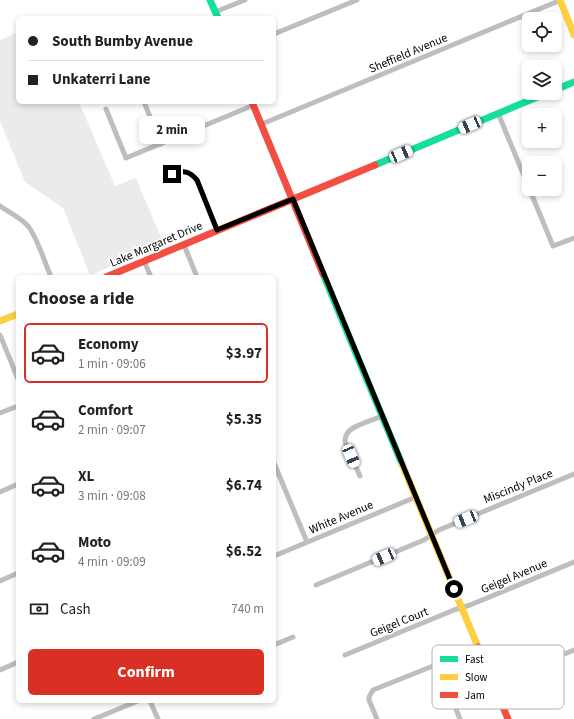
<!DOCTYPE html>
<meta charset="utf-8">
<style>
body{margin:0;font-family:"Source Sans 3",sans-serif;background:#f2f2f2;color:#222;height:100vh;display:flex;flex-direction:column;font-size:15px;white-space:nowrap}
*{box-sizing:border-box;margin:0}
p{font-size:13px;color:#767676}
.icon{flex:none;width:22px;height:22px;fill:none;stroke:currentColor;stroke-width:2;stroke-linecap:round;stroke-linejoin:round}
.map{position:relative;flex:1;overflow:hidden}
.panel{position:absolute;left:16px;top:275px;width:260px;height:428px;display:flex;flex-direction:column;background:#fff;border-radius:6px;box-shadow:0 2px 6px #0003}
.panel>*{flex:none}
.banner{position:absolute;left:16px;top:16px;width:260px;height:88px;border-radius:6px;box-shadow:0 2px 6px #0003;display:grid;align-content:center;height:88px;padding:0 12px;background:#fff}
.controls{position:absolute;left:522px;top:12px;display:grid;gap:8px}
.controls a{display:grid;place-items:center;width:40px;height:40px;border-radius:6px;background:#fff;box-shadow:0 2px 6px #0003;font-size:20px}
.end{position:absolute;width:18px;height:18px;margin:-9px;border:5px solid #000;background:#fff;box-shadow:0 0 0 2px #fff}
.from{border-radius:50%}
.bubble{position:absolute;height:28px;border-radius:6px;background:#fff;box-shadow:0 2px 6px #0003;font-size:13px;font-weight:700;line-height:28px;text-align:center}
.car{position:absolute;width:12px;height:24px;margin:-12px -6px;border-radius:5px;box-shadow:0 0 3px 1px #0007;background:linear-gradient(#fff 24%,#345 0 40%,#fff 0 76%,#345 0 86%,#fff 0)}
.banner b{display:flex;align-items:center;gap:14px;height:38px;font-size:15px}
.banner b+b{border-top:1px solid #e0e0e0}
.banner i{width:10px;height:10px;background:#222}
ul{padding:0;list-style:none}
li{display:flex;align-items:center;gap:12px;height:60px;margin:0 8px 6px;padding:0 4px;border:2px solid transparent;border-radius:6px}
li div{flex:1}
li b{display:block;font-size:15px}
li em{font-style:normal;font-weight:700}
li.selected{border-color:#d93025}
li>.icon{width:36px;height:36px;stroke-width:1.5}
h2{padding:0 12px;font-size:18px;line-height:48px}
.pay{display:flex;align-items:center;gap:10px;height:44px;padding:0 12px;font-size:15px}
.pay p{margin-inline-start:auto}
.button{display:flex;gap:8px;margin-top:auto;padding:8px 12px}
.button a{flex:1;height:46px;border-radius:6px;background:#d93025;color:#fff;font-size:16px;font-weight:700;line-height:46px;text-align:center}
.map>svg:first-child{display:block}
.green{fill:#ebebeb}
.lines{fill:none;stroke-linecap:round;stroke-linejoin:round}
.street{stroke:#bebebe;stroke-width:5}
.fast{stroke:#16e098;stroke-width:7}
.slow{stroke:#ffcf43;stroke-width:7}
.jam{stroke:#f24e42;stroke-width:7}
.route{stroke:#000;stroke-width:5}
.labels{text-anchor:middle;stroke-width:3.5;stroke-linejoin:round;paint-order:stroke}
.street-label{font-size:12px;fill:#000;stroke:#fff}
.key{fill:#fff;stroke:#b2b2b2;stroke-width:1}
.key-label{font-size:11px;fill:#000}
</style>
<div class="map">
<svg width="574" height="719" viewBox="0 0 574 719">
<rect width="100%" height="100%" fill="#fff"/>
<polygon class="green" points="18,32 18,102 79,102 115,186 136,178 164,245 90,275 63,208 25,182 0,121 0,40"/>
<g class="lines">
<g class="street">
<polyline points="215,12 245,0"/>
<polyline points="274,34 357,0"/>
<polyline points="144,102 161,144"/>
<polyline points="106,109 126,158 254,105"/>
<polyline points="498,113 553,246 574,238"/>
<polyline points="262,124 561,0"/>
<path d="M173,174C184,170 189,171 197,180L217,230"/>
<path d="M0,206C9,212 21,218 28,226C37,237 45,263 51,277"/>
<polyline points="184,245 197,277"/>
<polyline points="144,261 151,277"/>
<polyline points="0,335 18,379"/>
<polyline points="0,413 18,406"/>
<polyline points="274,463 307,542"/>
<path d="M360,476C357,468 346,449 345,441C345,435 348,431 353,428C362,423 373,420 382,416"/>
<polyline points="0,492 18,484"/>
<polyline points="274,556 416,497"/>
<polyline points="0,581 18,573"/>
<polyline points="316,585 424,540 439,530 574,474"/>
<polyline points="274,645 293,637"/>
<polyline points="345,655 454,610 470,605 574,562"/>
<polyline points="437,664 460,719"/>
<polyline points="0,670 18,662"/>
<polyline points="493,683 574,650"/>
<polyline points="150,701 158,719"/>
<polyline points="94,719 138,701"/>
<polyline points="377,719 369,700 369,697 373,690 478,648"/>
</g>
<g class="fast">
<polyline points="210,0 218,18"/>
<polyline points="555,90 574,82"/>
<polyline points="375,165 547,93"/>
<polyline points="323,274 402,464"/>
</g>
<g class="slow">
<polyline points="560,0 574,35"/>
<polyline points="0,321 18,314"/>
<polyline points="402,464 478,647"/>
</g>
<g class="jam">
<polyline points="252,102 323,274"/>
<polyline points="106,277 375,165"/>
<polyline points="478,647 508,719"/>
</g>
</g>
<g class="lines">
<path class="route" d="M172,174C184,170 189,171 197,180L217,230L293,199L454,589"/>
</g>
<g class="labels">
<g class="street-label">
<text transform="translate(408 53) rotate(-23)" y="4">Sheffield Avenue</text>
<text transform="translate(156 244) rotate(-23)" y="4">Lake Margaret Drive</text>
<text transform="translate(518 486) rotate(-22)" y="4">Miscindy Place</text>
<text transform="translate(341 517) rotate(-23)" y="4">White Avenue</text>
<text transform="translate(514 576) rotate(-23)" y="4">Geigel Avenue</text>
<text transform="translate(399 622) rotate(-22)" y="4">Geigel Court</text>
</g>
</g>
<rect x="432" y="645" width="132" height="64" rx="6" class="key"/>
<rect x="440" y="656" width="18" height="6" fill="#16e098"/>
<rect x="440" y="674" width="18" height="6" fill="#ffcf43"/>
<rect x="440" y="692" width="18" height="6" fill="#f24e42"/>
<g class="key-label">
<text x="465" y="663">Fast</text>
<text x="465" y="681">Slow</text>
<text x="465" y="699">Jam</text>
</g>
</svg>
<div class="controls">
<a><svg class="icon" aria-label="locate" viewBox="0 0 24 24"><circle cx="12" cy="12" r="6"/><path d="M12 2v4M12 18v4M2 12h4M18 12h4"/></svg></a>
<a><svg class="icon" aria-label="layers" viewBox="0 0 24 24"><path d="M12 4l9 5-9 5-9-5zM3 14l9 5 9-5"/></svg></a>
<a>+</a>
<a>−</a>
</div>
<i class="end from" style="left:454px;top:589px"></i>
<i class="end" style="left:172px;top:174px"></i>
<div class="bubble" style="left:139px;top:116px;width:66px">2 min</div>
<i class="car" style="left:470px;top:125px;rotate:247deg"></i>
<i class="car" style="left:401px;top:154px;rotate:67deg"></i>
<i class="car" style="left:351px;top:456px;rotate:157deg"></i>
<i class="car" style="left:466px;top:519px;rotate:248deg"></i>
<i class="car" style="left:384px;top:557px;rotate:247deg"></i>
<div class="banner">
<b><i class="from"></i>South Bumby Avenue</b>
<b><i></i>Unkaterri Lane</b>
</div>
<section class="panel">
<h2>Choose a ride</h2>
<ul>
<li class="selected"><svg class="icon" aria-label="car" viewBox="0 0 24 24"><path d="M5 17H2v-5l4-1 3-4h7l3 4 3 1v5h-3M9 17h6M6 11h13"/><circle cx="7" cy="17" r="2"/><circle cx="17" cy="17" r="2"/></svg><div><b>Economy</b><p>1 min · 09:06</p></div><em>$3.97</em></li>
<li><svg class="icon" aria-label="car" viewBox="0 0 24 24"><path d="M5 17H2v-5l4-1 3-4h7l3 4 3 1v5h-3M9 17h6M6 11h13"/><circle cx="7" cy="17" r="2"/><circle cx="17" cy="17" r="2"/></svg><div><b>Comfort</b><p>2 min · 09:07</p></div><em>$5.35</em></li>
<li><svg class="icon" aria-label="car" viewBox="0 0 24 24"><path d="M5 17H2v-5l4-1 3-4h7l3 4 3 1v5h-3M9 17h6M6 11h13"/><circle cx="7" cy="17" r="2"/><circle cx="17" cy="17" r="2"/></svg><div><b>XL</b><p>3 min · 09:08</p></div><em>$6.74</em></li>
<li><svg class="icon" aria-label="car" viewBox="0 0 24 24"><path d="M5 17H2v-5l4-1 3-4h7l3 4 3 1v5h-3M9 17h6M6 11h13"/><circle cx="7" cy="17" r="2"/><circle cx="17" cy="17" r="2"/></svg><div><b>Moto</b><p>4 min · 09:09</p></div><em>$6.52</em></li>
</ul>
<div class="pay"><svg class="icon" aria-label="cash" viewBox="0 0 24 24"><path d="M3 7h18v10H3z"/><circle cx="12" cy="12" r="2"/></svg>Cash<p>740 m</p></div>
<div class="button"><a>Confirm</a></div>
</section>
</div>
